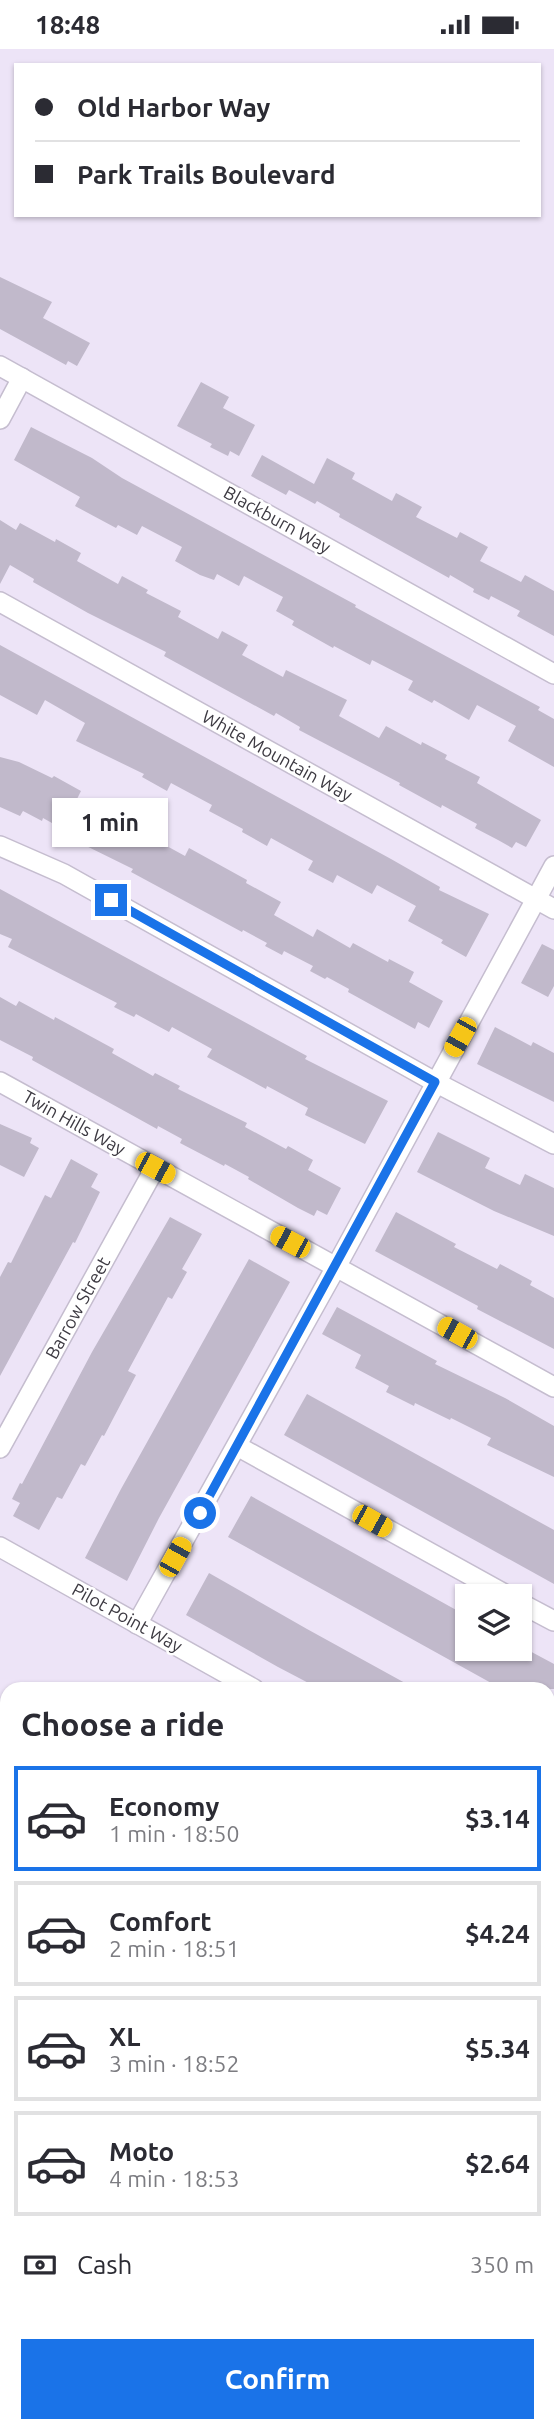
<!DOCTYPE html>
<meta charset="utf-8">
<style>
body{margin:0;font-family:Ubuntu,sans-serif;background:#f2f2f3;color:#2b2b33;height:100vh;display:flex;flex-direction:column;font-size:26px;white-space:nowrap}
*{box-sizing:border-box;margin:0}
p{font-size:23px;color:#7c7c81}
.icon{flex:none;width:38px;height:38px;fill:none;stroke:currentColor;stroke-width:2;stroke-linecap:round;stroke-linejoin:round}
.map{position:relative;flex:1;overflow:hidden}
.side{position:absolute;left:0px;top:1633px;width:555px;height:751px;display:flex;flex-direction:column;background:#fff;border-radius:21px 21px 0 0;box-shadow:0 2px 5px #0004}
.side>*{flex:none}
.banner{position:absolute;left:14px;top:14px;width:527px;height:154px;border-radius:0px;box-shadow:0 2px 5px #0004;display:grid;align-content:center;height:154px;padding:0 21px;background:#fff}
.buttons{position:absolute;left:455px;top:1535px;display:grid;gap:14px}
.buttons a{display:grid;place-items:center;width:77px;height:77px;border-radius:0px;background:#fff;box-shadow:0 2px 5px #0004;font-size:35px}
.end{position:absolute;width:32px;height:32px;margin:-16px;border:9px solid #1a73e8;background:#fff;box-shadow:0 0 0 4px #fff}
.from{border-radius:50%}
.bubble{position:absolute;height:49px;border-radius:0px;background:#fff;box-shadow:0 2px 5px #0004;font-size:23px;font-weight:600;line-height:49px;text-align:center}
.car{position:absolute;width:21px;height:42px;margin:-21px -10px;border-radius:9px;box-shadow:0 0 5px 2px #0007;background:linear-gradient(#f5c518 24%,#345 0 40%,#f5c518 0 76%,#345 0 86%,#f5c518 0)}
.banner b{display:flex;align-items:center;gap:24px;height:66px;font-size:26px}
.banner b+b{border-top:2px solid #e1e1e2}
.banner i{width:18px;height:18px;background:#2b2b33}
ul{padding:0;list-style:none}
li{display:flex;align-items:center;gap:21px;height:105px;margin:0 14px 10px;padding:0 7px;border:4px solid #e1e1e2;border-radius:0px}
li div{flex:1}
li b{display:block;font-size:26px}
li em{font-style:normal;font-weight:600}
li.active{border-color:#1a73e8}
li>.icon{width:63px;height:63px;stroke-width:1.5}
h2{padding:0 21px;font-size:32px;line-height:84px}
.pay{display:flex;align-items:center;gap:18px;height:77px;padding:0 21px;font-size:26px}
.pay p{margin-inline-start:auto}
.action{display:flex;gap:14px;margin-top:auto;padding:14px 21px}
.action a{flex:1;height:80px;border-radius:0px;background:#1a73e8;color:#fff;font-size:28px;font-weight:600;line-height:80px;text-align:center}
.status{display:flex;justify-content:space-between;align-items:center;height:49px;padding:0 35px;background:#fff;direction:ltr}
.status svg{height:19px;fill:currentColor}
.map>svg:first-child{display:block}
.building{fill:#c1b9cb}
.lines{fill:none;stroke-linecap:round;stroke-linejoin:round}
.street-casing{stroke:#c5bdcf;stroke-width:22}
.street{stroke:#fff;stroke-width:19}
.route{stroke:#1a73e8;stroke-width:9}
.labels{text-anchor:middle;stroke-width:5;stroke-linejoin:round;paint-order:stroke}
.street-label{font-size:18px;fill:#3d3a42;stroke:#fff}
</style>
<div class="status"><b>18:48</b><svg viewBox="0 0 49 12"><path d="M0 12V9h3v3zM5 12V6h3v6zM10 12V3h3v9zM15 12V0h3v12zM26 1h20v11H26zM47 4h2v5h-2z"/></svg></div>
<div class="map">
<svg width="554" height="2383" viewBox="0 0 554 2383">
<rect width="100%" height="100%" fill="#ede4f7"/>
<g class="building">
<polygon points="0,228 52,253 43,269 90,294 77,317 68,312 66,316 0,280"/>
<polygon points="201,333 229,348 223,359 255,376 239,407 230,402 228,407 210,398 212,395 177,377"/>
<polygon points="31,378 92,409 122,429 356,556 355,558 540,658 538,661 554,670 554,718 508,692 516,677 477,656 469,671 434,651 432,654 408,641 413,632 372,611 370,616 334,597 333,599 292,576 294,572 276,562 283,548 244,527 239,537 217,525 214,531 200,526 175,512 182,498 142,477 137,486 118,476 116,479 75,457 80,448 14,411"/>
<polygon points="262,406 314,435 327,409 355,424 352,430 392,452 396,444 422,458 416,468 457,489 460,483 488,498 480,512 521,533 525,526 554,542 554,587 517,567 520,562 491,547 489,551 473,543 474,540 450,526 449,529 339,468 340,465 317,452 315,455 289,441 286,446 251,427"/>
<polygon points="0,471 16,481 20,474 55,493 56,490 81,504 77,512 118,535 122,527 148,541 146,544 181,562 178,568 218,590 222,582 248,596 242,606 283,628 286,621 347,651 339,667 379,689 386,677 421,696 422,693 447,706 445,710 480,728 477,734 541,771 526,798 516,793 512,799 498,791 475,779 477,775 442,756 441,759 399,736 400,734 299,681 300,678 276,664 274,667 164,607 166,603 88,564 33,533 34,530 10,516 0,535"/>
<polygon points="0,596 391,810 440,838 439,841 489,865 466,908 441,894 443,891 408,872 416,857 377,836 372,845 337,826 333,834 308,821 313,812 271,789 267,797 242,783 243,780 209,762 212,756 171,734 167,742 142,728 144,725 76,692 85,674 45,651 37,666 0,646"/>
<polygon points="0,708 19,713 52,729 54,727 81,742 77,750 116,771 119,764 148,779 145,785 185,807 189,799 247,831 246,834 281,853 274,866 313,888 317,880 350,899 353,894 388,913 389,910 414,923 409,933 443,952 429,979 418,973 415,980 348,943 349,940 327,928 325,930 310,922 313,917 284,902 282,906 265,897 267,894 243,881 242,883 131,823 133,820 66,787 68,783 43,769 42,772 23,762 20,767 0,758"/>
<polygon points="0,840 307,1007 305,1010 388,1052 365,1095 305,1066 308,1059 267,1037 266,1040 207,1008 212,1000 172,978 169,983 136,965 134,968 114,958 117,954 8,898 12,890 0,885"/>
<polygon points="542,895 554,901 554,937 548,948 521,934"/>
<polygon points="0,948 16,957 19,952 54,971 55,968 114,1000 112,1004 153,1027 155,1024 180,1037 178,1040 247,1074 245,1078 286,1100 288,1097 313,1111 308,1121 341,1139 327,1166 317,1161 314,1167 298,1159 248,1130 249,1128 225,1115 224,1117 180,1094 182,1090 158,1077 157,1080 32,1011 33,1008 0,991"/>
<polygon points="495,978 531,997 533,993 554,1004 554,1053 477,1015"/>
<polygon points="0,1075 32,1089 30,1094 39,1099 24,1128 0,1116"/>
<polygon points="438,1083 490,1109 485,1119 520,1136 525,1125 554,1139 554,1187 494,1162 417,1123"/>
<polygon points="71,1110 98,1125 91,1138 100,1143 75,1194 73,1193 0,1327 0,1228 8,1213 11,1214 45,1146 51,1149"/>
<polygon points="396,1163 456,1195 454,1198 497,1220 500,1215 532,1232 530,1236 554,1249 554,1300 477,1260 478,1257 375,1202"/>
<polygon points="170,1168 202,1185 182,1220 187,1223 172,1250 168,1248 128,1322 136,1326 104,1387 102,1386 85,1417 81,1415 62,1450 57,1448 39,1481 13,1467 20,1454 12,1450 20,1434 22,1435 92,1303"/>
<polygon points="249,1210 290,1233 159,1469 127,1532 85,1509 121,1440"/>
<polygon points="337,1258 437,1312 435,1315 505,1349 554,1377 554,1428 487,1396 491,1389 451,1369 450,1371 415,1354 414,1357 386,1343 389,1337 355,1319 361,1306 322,1285"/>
<polygon points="307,1345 554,1481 554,1535 284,1386"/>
<polygon points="251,1447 467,1567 467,1600 526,1600 554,1615 554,1640 502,1640 228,1488"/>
<polygon points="209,1524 307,1580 416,1640 320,1640 278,1618 186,1566"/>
</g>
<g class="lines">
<defs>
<g id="street">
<polyline points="0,317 554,625"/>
<polyline points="0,370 22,329"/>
<polyline points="0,553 554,860"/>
<polyline points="0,797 64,825 435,1033 554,1095"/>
<polyline points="0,1033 554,1338"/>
<polyline points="237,1397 508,1547"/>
<polyline points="0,1399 155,1119"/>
<polyline points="0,1498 254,1640"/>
<polyline points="520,1554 554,1572"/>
<polyline points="137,1575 336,1218 554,817"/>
<polyline points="548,1804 554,1807"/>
</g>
</defs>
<use href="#street" class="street-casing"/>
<use href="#street" class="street"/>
</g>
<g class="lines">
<polyline class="route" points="111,851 435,1033 200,1464"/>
</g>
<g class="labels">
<g class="street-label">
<text transform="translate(277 471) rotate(29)" y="6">Blackburn Way</text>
<text transform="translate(277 707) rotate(29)" y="6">White Mountain Way</text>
<text transform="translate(74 1074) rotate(29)" y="6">Twin Hills Way</text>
<text transform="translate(78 1259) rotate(-61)" y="6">Barrow Street</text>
<text transform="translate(127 1569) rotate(29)" y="6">Pilot Point Way</text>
</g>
</g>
</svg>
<div class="buttons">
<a><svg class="icon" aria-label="layers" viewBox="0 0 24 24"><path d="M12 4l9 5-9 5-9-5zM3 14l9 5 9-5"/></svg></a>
</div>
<i class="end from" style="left:200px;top:1464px"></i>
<i class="end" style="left:111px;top:851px"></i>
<div class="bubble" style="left:52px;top:749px;width:116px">1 min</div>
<i class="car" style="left:460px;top:988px;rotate:209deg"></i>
<i class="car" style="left:155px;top:1119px;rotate:118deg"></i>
<i class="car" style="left:290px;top:1193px;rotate:298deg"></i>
<i class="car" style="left:457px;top:1284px;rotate:299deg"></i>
<i class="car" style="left:372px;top:1472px;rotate:119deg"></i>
<i class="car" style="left:175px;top:1508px;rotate:29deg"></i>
<div class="banner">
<b><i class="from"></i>Old Harbor Way</b>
<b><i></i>Park Trails Boulevard</b>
</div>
<section class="side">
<h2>Choose a ride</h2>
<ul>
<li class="active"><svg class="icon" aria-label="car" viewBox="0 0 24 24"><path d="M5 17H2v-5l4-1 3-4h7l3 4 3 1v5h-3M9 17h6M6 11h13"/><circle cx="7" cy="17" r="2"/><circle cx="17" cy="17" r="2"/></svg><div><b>Economy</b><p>1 min · 18:50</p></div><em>$3.14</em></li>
<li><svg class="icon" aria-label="car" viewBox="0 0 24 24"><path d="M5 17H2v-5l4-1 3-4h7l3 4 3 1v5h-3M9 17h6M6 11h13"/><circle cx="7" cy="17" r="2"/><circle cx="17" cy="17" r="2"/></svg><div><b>Comfort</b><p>2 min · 18:51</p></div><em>$4.24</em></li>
<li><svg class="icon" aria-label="car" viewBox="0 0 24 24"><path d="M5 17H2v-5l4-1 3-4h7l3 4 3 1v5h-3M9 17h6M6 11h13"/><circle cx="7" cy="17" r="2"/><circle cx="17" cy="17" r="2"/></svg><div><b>XL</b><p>3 min · 18:52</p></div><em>$5.34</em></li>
<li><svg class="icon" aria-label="car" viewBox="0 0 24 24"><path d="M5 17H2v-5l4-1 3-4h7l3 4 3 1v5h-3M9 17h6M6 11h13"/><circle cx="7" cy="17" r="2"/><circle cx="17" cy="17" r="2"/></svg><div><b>Moto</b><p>4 min · 18:53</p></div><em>$2.64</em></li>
</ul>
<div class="pay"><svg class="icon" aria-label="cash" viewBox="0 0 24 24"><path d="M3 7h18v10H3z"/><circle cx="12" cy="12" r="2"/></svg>Cash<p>350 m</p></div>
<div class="action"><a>Confirm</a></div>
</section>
</div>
